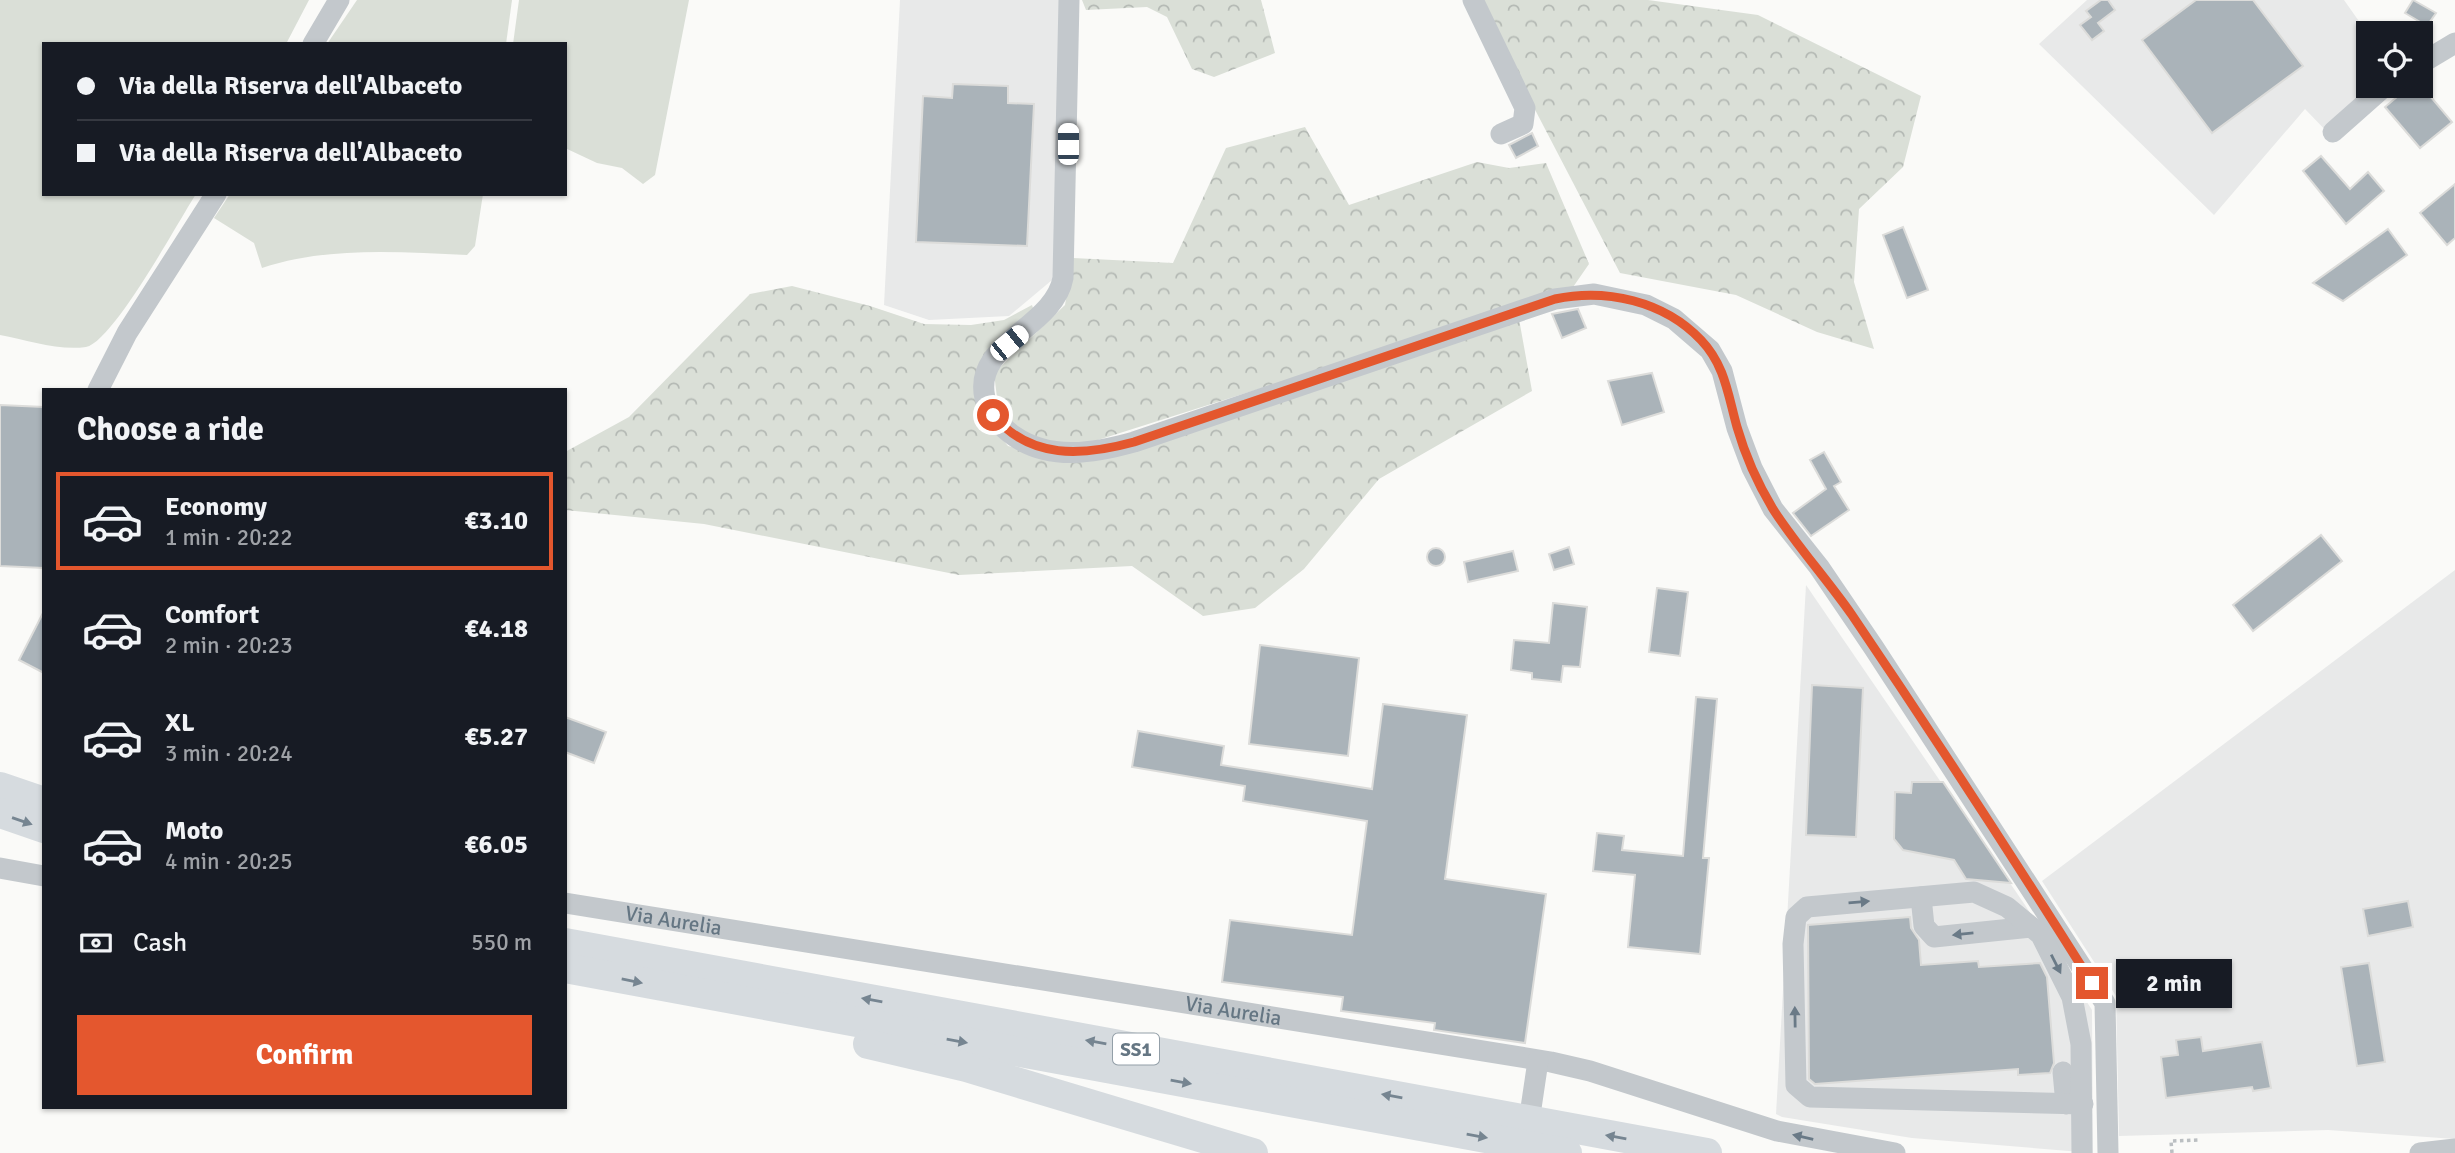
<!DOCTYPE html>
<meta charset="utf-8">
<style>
body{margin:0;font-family:Signika,sans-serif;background:#242831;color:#f1f3f6;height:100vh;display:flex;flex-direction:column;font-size:26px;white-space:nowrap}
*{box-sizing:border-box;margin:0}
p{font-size:23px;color:#9ea1a6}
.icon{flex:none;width:38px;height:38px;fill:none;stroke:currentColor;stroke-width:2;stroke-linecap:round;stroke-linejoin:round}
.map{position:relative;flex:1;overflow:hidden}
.drawer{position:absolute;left:42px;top:388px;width:525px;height:721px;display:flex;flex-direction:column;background:#171b24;border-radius:0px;box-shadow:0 2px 5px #0004}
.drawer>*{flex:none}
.banner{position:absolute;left:42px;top:42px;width:525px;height:154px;border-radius:0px;box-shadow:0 2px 5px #0004;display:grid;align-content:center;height:154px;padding:0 35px;background:#171b24}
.fabs{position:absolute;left:2356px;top:21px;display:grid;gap:14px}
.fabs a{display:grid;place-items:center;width:77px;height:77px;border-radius:0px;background:#171b24;box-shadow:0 2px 5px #0004;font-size:35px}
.end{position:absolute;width:32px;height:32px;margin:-16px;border:9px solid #e4572e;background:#fff;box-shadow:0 0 0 4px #fff}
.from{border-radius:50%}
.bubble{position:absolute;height:49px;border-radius:0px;background:#171b24;box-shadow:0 2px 5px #0004;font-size:23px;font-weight:700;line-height:49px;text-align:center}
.car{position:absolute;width:21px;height:42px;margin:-21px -10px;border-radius:9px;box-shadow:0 0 5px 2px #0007;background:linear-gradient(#fff 24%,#345 0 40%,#fff 0 76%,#345 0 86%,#fff 0)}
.banner b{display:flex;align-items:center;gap:24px;height:66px;font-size:26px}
.banner b+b{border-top:2px solid #363941}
.banner i{width:18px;height:18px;background:#f1f3f6}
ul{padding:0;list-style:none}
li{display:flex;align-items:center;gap:21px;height:98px;margin:0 14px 10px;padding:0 21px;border:4px solid transparent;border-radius:0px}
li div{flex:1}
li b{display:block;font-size:26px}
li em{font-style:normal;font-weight:700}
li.active{border-color:#e4572e}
li>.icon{width:63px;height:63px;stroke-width:1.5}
h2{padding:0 35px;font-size:32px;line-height:84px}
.pay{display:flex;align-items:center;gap:18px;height:77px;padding:0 35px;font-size:26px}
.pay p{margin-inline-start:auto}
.primary-button{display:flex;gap:14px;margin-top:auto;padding:14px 35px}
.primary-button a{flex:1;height:80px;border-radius:0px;background:#e4572e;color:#fff;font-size:28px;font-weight:700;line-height:80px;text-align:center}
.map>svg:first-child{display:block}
.built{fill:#e8e9e9}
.green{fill:#dadfd7}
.forest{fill:url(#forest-crowns)}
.building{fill:#aab3b9;stroke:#dcdcda;stroke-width:2}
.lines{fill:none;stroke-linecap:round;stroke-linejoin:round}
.path{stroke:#bbbfc2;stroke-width:3.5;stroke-dasharray:3.5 3.5;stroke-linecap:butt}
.minor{stroke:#c3c8cc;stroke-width:21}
.highway{stroke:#d6dbdf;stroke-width:30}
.oneway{fill:#768591}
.oneway2{fill:#6a7a87}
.route{stroke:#e4572e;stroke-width:9}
.labels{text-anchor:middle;stroke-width:7;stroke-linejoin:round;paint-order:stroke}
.shield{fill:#fff;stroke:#939fa8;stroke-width:2}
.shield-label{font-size:19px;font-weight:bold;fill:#657683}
.street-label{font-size:21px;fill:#657683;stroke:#fff}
</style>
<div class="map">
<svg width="2455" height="1153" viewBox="0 0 2455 1153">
<defs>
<pattern id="forest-crowns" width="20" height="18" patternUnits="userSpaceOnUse" patternTransform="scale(1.75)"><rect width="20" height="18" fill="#dadfd7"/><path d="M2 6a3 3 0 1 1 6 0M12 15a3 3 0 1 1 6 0" fill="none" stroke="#b4b9b4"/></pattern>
</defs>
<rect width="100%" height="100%" fill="#fafaf8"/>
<g class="built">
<polygon points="900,0 1068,0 1064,270 1009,316 929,320 884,305"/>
<polygon points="2087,0 2344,0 2368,34 2368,86 2390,86 2333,138 2305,109 2214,215 2039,44"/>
<polygon points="2455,570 2455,1139 2328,1130 2119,1136 2116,996 2042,881"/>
<polygon points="1806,585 2025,905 2092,1010 2093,1153 1912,1138 1782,1117 1776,1114"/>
</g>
<g class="green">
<path d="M0,0H309L286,44H44V194H196C178,222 113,342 86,347C59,351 27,340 0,335Z"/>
<polygon points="357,0 512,0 506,44 327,44"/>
<polygon points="519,0 689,0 655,175 643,184 622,168 597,163 565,148 565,44 513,44"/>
<path d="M230,194H483L475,246L467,255C399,252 328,246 262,268L254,243L214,218Z"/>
</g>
<g class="forest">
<polygon points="1082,0 1261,0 1275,53 1214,77 1192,69 1167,17 1147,7 1086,10"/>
<polygon points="1478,0 1648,0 1758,15 1921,96 1903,167 1859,209 1854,282 1874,349 1817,332 1736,295 1620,273"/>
<polygon points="1305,127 1349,205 1477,162 1509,168 1546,163 1589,264 1571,290 1079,446 1038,441 999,414 994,373 1065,305 1073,258 1173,263 1226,148"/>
<polygon points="792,286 870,306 924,324 971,325 1004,320 1032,305 1035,314 991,358 986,419 1008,446 1073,462 1519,319 1532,391 1379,479 1304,569 1255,608 1203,616 1132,566 959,575 704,524 565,510 565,452 629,417 750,294"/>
</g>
<g class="building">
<polygon points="2101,0 2108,0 2115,10 2098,23 2104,31 2092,40 2080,25 2091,17 2086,11"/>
<polygon points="2196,0 2253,0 2303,66 2212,133 2142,40"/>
<polygon points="2413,0 2436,13 2427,26 2405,13"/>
<polygon points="953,84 1008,86 1008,103 1034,104 1027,246 916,242 923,96 952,98"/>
<polygon points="2410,86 2418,96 2425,90 2452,122 2420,148 2385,107"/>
<polygon points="1532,133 1538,146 1516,158 1509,145"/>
<polygon points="2321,156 2350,189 2368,172 2384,191 2346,224 2303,171"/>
<polygon points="2455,184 2455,238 2447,245 2420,213"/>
<polygon points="1903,227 1928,290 1907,298 1883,235"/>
<polygon points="2388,229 2407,255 2343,301 2313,283"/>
<polygon points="1578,309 1586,328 1562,338 1552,314"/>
<polygon points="1652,373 1664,412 1622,425 1608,381"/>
<polygon points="0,405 44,407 44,568 0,566"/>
<polygon points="1824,452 1841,482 1834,486 1849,510 1811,536 1793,513 1826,489 1810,460"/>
<polygon points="2321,535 2342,561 2253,631 2233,605"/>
<polygon points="1569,547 1574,564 1554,570 1549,554"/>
<circle cx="1436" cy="557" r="9"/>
<polygon points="1513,551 1518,571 1468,582 1464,562"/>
<polygon points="1657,588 1688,592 1680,656 1649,652"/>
<polygon points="1553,603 1587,607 1580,667 1563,666 1561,682 1532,679 1532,673 1511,670 1514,640 1549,643"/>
<polygon points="44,611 44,673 19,660"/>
<polygon points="1260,645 1359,658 1348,756 1249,744"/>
<polygon points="1812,685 1863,688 1856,837 1806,835"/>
<polygon points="1696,697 1717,699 1703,858 1709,858 1700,954 1628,947 1635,875 1593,871 1597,833 1624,836 1622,850 1683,856"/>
<polygon points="1383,704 1467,715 1445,879 1546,894 1525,1043 1434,1030 1435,1023 1341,1011 1343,997 1222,982 1230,920 1352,935 1367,821 1243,801 1245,786 1132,767 1138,731 1224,746 1221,765 1372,789"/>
<polygon points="565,717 606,732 594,763 565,752"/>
<polygon points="1912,782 1943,782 2011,883 1966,879 1954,860 1903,850 1894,839 1895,792 1911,793"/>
<polygon points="2408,901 2413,927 2368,936 2363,909"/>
<polygon points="1910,917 1911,928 1919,940 1921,965 1978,961 1979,967 2040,963 2047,977 2054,1063 2050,1073 2018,1075 2018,1069 1815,1084 1809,1079 1808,925"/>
<polygon points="2369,963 2385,1062 2357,1066 2341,967"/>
<polygon points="2201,1037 2203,1051 2262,1042 2271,1088 2253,1091 2252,1087 2166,1098 2161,1057 2178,1055 2176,1040"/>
</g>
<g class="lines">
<polyline class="path" points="2172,1153 2171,1141 2198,1140"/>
<g class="minor">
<path d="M1069,0L1063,278C1054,328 972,343 985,398C989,414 1002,428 1014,436C1050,461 1095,453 1134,442L1555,299L1594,294L1646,305L1674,319L1710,350L1722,371L1737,428L1752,468L1773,509L1819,567L1874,648L2105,1003L2108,1153"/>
<polyline points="1473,0 1525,108 1523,124 1501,134"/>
<polyline points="313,44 339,0"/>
<polyline points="2420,64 2455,43"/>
<polyline points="2333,132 2385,86"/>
<polyline points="98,390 127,333 216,194"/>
<polyline points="0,868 44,876"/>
<polyline points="1921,897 1924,926 1934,937 2031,927"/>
<path id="s1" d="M565,903L1551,1062L1590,1071L1777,1131L1895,1153"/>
<polyline points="2063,1072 2066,1104"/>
<polyline points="1527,1135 1538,1061"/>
<polyline points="2082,1153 2081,1044 2072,997 2041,935 2007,907 1974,892 1807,907 1796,917 1793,944 1796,1085 1810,1097 2083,1104"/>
<polyline points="2420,1153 2455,1149"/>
</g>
<g class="highway">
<polyline points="0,787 44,802"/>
<polyline points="0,813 44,828"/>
<polyline points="565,943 1707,1153"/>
<polyline points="565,968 1567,1153"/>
<polyline points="868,1044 966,1067 1253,1153"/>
</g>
</g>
<defs><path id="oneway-solid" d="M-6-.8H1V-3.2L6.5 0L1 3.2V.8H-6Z" transform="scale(1.75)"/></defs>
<g class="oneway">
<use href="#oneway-solid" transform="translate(22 821) rotate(19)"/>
<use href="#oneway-solid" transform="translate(632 981) rotate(11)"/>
<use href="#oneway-solid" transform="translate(872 1000) rotate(-170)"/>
<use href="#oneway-solid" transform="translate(957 1041) rotate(10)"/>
<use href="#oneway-solid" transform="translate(1096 1042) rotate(-170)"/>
<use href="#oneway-solid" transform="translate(1181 1082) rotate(10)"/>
<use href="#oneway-solid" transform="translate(1392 1096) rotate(-170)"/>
<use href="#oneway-solid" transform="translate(1477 1136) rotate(10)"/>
<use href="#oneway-solid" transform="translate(1616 1137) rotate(-170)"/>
</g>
<g class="oneway2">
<use href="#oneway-solid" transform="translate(1859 902) rotate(-5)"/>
<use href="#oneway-solid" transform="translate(1963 934) rotate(174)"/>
<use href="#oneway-solid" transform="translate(2056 964) rotate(63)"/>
<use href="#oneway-solid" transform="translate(1795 1017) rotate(-91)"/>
<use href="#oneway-solid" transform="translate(1803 1137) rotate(-167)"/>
</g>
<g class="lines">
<path class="route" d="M993,415C1030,460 1083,456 1134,442L1555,299C1606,288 1664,301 1701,340C1725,365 1728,395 1737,427C1745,455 1758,484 1773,509C1796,545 1827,579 1852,615C1934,736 2014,859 2092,983"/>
</g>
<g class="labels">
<rect class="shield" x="1113" y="1033.5" width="46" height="31" rx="5"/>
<g class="shield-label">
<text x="1136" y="1056">SS1</text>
</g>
<g class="street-label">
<text dy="7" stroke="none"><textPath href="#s1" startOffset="110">Via Aurelia</textPath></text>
<text dy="7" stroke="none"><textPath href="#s1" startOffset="677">Via Aurelia</textPath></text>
</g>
</g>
</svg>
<div class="fabs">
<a><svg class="icon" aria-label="locate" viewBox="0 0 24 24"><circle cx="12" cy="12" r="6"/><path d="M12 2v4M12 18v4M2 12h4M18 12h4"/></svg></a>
</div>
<i class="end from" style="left:993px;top:415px"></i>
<i class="end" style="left:2092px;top:983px"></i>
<div class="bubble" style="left:2116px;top:959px;width:116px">2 min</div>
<i class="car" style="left:1068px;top:144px;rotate:0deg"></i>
<i class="car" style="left:1009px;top:343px;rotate:51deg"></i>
<div class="banner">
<b><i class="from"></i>Via della Riserva dell'Albaceto</b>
<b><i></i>Via della Riserva dell'Albaceto</b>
</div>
<section class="drawer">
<h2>Choose a ride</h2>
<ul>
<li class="active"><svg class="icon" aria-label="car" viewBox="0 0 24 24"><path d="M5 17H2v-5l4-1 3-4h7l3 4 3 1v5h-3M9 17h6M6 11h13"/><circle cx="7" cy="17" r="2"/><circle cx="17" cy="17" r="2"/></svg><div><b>Economy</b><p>1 min · 20:22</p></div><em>€3.10</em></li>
<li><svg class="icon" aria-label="car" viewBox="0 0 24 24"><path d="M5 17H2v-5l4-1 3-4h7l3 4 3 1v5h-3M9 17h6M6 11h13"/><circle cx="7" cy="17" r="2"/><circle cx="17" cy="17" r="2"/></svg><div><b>Comfort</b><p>2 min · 20:23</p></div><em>€4.18</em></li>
<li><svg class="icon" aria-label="car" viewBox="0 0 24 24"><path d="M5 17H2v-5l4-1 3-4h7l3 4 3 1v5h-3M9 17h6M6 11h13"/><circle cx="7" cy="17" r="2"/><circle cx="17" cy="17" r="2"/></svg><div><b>XL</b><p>3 min · 20:24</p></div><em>€5.27</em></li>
<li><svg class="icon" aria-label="car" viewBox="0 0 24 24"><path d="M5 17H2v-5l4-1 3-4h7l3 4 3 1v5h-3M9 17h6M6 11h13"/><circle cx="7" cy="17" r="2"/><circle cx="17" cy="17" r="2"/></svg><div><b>Moto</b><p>4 min · 20:25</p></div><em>€6.05</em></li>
</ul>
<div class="pay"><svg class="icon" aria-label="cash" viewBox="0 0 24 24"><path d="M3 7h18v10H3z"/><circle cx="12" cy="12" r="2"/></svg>Cash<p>550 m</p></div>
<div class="primary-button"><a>Confirm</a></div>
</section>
</div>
